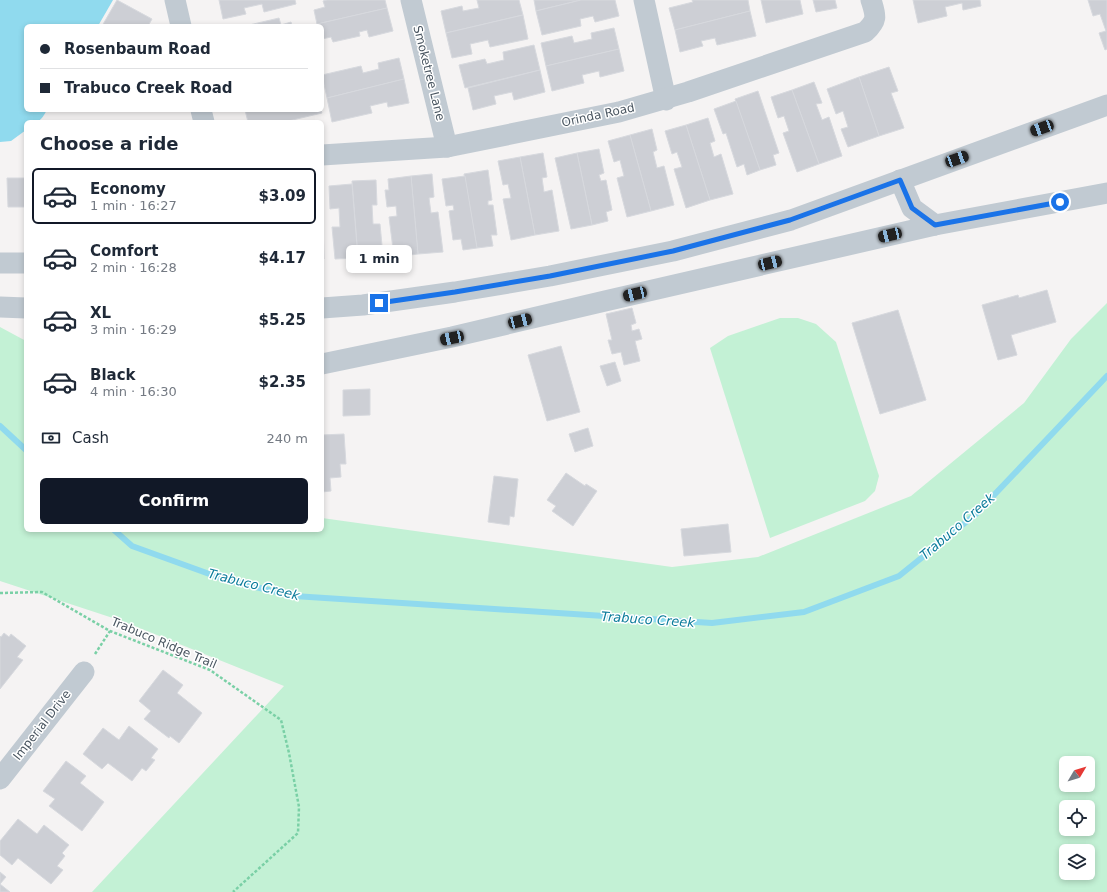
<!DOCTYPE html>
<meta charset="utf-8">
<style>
body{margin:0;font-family:"DejaVu Sans",sans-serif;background:#f6f6f7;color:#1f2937;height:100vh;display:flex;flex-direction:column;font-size:15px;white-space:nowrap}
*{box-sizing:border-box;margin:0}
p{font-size:13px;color:#747a83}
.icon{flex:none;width:22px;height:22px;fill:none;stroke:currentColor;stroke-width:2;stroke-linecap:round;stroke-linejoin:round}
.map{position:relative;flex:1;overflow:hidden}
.details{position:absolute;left:24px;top:120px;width:300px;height:412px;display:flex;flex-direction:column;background:#fff;border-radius:6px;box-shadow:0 2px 6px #0003}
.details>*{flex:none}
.top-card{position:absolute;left:24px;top:24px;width:300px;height:88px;border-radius:6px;box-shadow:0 2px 6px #0003;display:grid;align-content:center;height:88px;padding:0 16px;background:#fff}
.needle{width:26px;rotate:52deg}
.fabs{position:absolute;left:1059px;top:756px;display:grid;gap:8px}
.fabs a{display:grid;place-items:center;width:36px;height:36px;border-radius:6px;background:#fff;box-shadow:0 2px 6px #0003;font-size:20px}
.end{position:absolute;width:18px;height:18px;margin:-9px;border:5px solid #1a73e8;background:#fff;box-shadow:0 0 0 2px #fff}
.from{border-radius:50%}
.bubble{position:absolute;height:28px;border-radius:6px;background:#fff;box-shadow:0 2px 6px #0003;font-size:13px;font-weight:600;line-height:28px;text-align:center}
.car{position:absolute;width:12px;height:24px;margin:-12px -6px;border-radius:5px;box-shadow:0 0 3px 1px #0007;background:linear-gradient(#222 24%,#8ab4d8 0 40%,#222 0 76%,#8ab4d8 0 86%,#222 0)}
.top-card b{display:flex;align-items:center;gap:14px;height:38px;font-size:15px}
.top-card b+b{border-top:1px solid #e0e1e3}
.top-card i{width:10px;height:10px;background:#1f2937}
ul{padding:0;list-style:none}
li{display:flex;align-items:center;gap:12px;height:56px;margin:0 8px 6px;padding:0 8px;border:2px solid transparent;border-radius:6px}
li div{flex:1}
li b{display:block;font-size:15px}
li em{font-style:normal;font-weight:600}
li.selected{border-color:#111827}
li>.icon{width:36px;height:36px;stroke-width:1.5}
h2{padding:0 16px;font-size:18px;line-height:48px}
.pay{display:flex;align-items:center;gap:10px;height:44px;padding:0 16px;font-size:15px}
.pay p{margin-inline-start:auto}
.button{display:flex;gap:8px;margin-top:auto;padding:8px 16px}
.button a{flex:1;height:46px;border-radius:6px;background:#111827;color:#fff;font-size:16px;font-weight:600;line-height:46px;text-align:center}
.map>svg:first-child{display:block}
.green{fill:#c3f1d5;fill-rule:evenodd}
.water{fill:#90daee}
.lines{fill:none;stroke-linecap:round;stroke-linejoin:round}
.stream{stroke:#90daee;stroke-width:6}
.building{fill:#cdcfd5;stroke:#d7d9de}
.path{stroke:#7ad0a6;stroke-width:2.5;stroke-dasharray:3 2;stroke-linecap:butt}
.minor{stroke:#c1cad2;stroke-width:21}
.route{stroke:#1a73e8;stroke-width:5}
.labels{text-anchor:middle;stroke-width:3;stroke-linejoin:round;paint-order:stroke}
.street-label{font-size:12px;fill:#4a5661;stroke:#fff}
.water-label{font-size:13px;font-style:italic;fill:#0c7c9b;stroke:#fff}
</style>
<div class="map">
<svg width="1107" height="892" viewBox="0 0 1107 892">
<rect width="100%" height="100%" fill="#f5f3f3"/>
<g class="green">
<path d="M1107,303V892H92L284,686L122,621L0,581V327L26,341V530H322V518L672,567L758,557L911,496L1024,403L1071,339ZM1066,763H1088V785H1066ZM1066,807H1088V829H1066ZM1066,851H1088V873H1066Z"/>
<polygon points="780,318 798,318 816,324 836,342 879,476 875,491 865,501 770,538 710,348 728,336"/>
</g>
<path class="water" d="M0,0H113L98,26H26V110H47C40,122 40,122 26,122V130L11,141L0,142Z"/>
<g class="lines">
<g class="stream">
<polyline points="0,426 26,450"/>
<polyline points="114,530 132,546 226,580 294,596 712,623 804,612 899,576 976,514 1107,376"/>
</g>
</g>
<g class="building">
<polygon points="117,0 152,19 148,26 102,26"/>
<polygon points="219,0 295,0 296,4 264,12 262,4 244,8 246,14 223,19"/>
<polygon points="327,0 385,0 387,8 317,24 314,10 325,7 323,1"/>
<polygon points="477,0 519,0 523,15 446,33 441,11 462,6 463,11 479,8"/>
<polygon points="534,0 581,0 536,11"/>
<polygon points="581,0 615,0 619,16 595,22 593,16 580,19 581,26 542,35 536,11"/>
<polygon points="692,0 748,0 750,11 675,30 669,8 693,2"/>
<polygon points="761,0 800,0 803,14 766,23"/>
<polygon points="813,0 835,0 837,8 816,12"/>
<polygon points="913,0 980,0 981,6 963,10 962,3 945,7 947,16 918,23"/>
<polygon points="1088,0 1107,0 1107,49 1105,50 1099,33 1106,31 1100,14 1093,16"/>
<polygon points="387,8 393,31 369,37 367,30 359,32 360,36 333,42 331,37 322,39 322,26 318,26 317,24"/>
<polygon points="750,11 756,36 717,45 715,38 701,41 703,46 680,52 675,30"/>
<polygon points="523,15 528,39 490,47 488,40 470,44 472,54 452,58 446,33"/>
<polygon points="279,18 281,25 291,22 292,26 245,26"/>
<polygon points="614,28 619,49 546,66 541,43 572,36 574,43 592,39 591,33"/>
<polygon points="534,45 540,70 465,88 459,65 485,59 487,64 504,60 503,52"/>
<polygon points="619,49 624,71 600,77 599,71 582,75 584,83 552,91 546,66"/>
<polygon points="399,58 404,79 327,98 322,75 361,66 363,73 379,69 378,63"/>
<polygon points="889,67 898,91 891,93 904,128 879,136 859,77"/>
<polygon points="540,70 545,92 514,100 512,92 494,96 496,104 473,110 468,88"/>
<polygon points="859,77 879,136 848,147 841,129 848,127 843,111 836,114 827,89"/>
<polygon points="404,79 409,103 388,107 387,102 370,106 372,113 332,122 327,98"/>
<polygon points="814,82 822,103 816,104 822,120 829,117 842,156 819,164 792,90"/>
<polygon points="792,90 819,164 797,172 783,133 789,131 784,116 778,118 771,97"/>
<polygon points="758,91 779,153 773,155 776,165 760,170 735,99"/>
<polygon points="736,101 760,170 747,175 744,164 737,167 726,133 723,134 714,109"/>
<polygon points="245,110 321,110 322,113 284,122 248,122"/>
<polygon points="708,118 715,141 710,143 714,157 721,154 733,194 710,200 686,125"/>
<polygon points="686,125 710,200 686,208 674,169 682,167 677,152 672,154 665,131"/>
<polygon points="652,129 657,150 653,152 657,168 664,166 674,205 651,211 630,135"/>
<polygon points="630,135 651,211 627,217 617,178 624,176 620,160 614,162 608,141"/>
<polygon points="599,149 604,173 599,175 601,181 606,180 612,210 606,212 608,221 592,225 577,153"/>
<polygon points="543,153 547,177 542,178 544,192 552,190 559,231 535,235 520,157"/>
<polygon points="577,153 592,225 571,229 555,158"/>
<polygon points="520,157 535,235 511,240 503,199 511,198 508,184 503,185 498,161"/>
<polygon points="488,170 492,200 488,201 488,205 493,205 497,235 491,235 493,246 477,248 464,174"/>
<polygon points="432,174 434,197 429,198 431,213 438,212 443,252 418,254 411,176"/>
<polygon points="411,176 418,254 394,257 389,217 397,216 396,206 387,207 385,190 389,190 388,179"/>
<polygon points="465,176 477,248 463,250 461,239 453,240 449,211 454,210 453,205 446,206 442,179"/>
<polygon points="7,178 26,178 26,207 8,207"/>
<polygon points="376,180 377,205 372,205 373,224 380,224 383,256 358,258 352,181"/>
<polygon points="352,184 358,258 335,259 332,227 340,227 339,208 330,209 329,186"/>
<polygon points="322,219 323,219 324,259 322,259"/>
<polygon points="1047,290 1056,322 1011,335 1017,355 998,360 982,305 1018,295 1019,298"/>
<polygon points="632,308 636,323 631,325 632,331 639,329 642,339 635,341 640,361 624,365 621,352 612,354 608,340 612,340 606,314"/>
<polygon points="898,310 926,400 880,414 852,323"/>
<polygon points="561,346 580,412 547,421 528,355"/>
<polygon points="615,362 621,381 607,386 600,366"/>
<polygon points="370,389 370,415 343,416 343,390"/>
<polygon points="588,428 593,446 575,452 569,434"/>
<polygon points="344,434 346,464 340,464 341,477 330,478 331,491 322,492 322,435"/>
<polygon points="566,473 585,486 586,484 597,491 573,526 552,511 556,506 547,500"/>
<polygon points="494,476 518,479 514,517 510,516 509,525 488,522"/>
<polygon points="728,524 731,552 684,556 681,529"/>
<polygon points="4,633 9,637 11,634 26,646 17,657 23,660 0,689 0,636 1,637"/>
<polygon points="163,670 183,685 177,693 202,713 179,743 170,736 169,738 144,719 151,711 139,701"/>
<polygon points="129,726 158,749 151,758 155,760 146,771 142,768 132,781 108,763 102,769 83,754 103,728 119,740"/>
<polygon points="66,761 86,776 80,783 104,802 82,831 49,806 55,799 43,791"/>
<polygon points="18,819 37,834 44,825 69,845 62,853 65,856 57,866 63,870 51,884 18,858 12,865 0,855 0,841"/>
<polygon points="0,872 6,877 0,884 10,892 0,892"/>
</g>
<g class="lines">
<g class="path">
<polyline points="0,593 42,592 110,631 210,670 281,720 289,753 299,807 298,833 233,892"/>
<polyline points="95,654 110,631"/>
</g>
<g class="minor">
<polyline points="175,0 181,26"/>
<polyline points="411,0 447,147"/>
<polyline points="644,0 666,100"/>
<polyline points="201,110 204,122"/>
<path d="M322,155L447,147L619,112L688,92L865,32C878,20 876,16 871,0"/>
<polyline points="900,180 912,208 935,225"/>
<polyline points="0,263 26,263"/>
<polyline points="0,307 26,308"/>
<polyline points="322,308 363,305 455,292 550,276 673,251 791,220 1107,105"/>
<polyline points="322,364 452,337 605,301 935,225 1107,193"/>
<polyline points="0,779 84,672"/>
</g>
</g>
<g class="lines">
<polyline class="route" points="379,303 455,292 550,276 673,251 790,220 900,180 912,208 935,225 1060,202"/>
</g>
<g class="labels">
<g class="street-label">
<text transform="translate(429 73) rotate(76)" y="4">Smoketree Lane</text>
<text transform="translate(598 115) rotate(-12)" y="4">Orinda Road</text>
<text transform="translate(164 643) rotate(23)" y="4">Trabuco Ridge Trail</text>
<text transform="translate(42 725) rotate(-52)" y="4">Imperial Drive</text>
</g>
<g class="water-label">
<text transform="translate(957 526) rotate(-41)" y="5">Trabuco Creek</text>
<text transform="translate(254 584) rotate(14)" y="5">Trabuco Creek</text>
<text transform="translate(648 619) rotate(4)" y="5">Trabuco Creek</text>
</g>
</g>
</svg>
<div class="fabs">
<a><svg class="needle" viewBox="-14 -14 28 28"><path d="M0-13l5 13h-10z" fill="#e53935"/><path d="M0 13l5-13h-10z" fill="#747a83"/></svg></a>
<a><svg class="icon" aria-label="locate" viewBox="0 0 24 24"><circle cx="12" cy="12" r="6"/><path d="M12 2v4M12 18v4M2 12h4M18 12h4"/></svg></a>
<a><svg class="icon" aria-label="layers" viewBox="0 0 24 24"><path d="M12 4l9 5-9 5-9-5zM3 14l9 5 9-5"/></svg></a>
</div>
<i class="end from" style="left:1060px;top:202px"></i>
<i class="end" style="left:379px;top:303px"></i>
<div class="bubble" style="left:346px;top:245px;width:66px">1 min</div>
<i class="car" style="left:1042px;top:128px;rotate:250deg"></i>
<i class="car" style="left:957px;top:159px;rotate:70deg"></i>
<i class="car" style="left:890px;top:235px;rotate:257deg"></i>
<i class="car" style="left:770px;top:263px;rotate:77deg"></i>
<i class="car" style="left:635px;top:294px;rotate:257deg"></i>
<i class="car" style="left:520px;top:321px;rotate:76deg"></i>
<i class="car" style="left:452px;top:338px;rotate:258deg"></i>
<div class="top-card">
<b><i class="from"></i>Rosenbaum Road</b>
<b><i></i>Trabuco Creek Road</b>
</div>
<section class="details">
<h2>Choose a ride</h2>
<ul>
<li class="selected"><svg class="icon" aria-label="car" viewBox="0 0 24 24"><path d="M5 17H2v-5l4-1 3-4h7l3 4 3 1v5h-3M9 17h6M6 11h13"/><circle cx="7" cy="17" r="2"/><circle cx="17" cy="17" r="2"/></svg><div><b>Economy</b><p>1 min · 16:27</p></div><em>$3.09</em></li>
<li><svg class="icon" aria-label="car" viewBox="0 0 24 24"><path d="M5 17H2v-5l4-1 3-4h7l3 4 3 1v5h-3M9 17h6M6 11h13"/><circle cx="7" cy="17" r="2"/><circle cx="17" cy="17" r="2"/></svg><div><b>Comfort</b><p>2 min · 16:28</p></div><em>$4.17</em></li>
<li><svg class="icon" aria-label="car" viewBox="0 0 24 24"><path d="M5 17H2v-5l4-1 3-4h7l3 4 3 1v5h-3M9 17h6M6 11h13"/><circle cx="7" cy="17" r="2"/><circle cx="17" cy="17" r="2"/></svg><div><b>XL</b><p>3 min · 16:29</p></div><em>$5.25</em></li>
<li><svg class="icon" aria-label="car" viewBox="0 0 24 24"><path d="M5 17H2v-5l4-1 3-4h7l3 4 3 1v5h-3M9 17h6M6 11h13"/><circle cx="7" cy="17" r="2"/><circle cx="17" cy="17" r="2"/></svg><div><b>Black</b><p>4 min · 16:30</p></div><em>$2.35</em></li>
</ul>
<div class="pay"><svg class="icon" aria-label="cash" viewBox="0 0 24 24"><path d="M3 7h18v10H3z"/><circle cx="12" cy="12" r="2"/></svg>Cash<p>240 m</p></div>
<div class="button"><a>Confirm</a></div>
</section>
</div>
